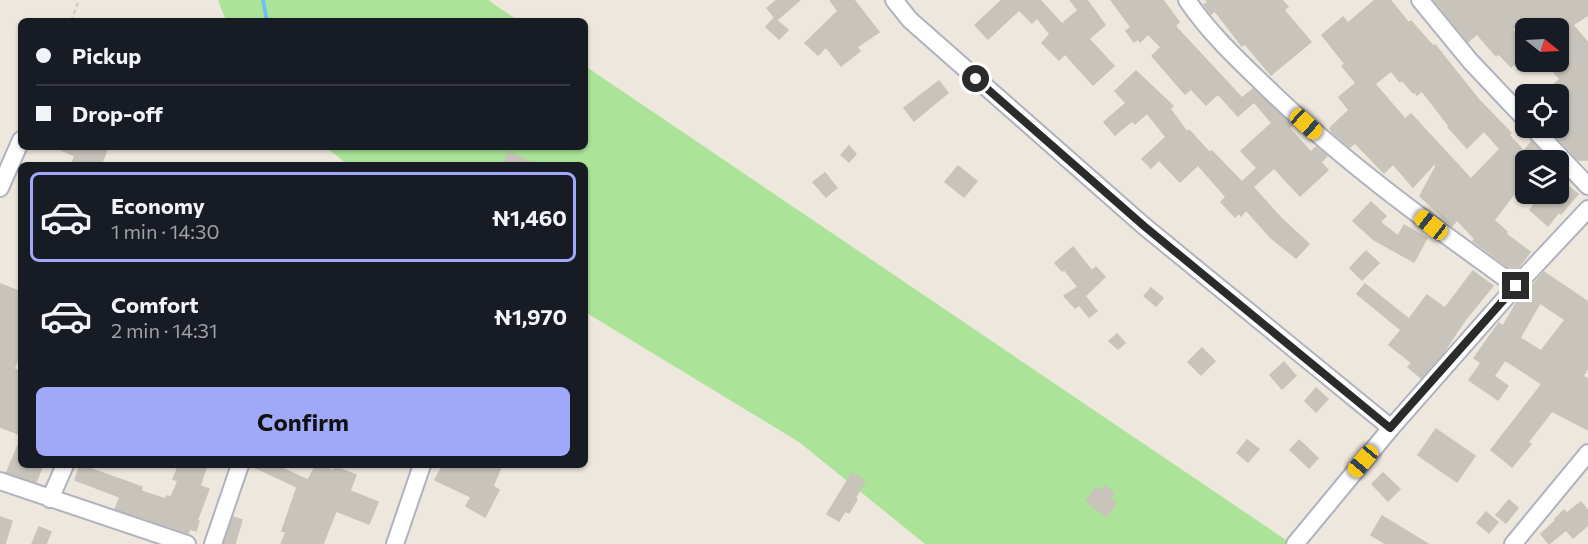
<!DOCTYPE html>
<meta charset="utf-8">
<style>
body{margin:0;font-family:Commissioner,sans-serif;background:#242831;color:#f1f3f6;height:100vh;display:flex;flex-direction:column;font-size:22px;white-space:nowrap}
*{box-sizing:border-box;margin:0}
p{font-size:20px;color:#9ea1a6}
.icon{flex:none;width:33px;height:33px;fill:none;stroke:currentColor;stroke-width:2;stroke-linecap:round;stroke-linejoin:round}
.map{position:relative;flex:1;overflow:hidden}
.side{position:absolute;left:18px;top:162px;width:570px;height:306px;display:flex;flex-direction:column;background:#171b24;border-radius:9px;box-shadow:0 2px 4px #0004}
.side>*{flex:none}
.guide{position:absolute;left:18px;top:18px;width:570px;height:132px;border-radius:9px;box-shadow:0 2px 4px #0004;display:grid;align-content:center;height:132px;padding:0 18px;background:#171b24}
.needle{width:39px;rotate:108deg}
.tools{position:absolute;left:1515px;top:18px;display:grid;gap:12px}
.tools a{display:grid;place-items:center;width:54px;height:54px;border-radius:9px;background:#171b24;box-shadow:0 2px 4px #0004;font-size:30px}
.end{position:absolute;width:27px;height:27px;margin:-14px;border:8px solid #2b2b2b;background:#fff;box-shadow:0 0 0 3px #fff}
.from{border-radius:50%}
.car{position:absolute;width:18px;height:36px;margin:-18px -9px;border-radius:8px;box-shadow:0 0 4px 2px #0007;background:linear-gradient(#f5c518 24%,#345 0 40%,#f5c518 0 76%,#345 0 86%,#f5c518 0)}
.guide b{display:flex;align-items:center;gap:21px;height:57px;font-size:22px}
.guide b+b{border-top:2px solid #363941}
.guide i{width:15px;height:15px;background:#f1f3f6}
ul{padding:10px 0 0;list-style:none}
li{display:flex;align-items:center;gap:18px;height:90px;margin:0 12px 9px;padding:0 6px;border:3px solid transparent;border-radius:9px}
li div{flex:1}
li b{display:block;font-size:22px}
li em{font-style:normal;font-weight:700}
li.selected{border-color:#9fa8f9}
li>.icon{width:54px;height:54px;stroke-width:1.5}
.action{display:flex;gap:12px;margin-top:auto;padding:12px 18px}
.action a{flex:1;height:69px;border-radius:9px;background:#9fa8f9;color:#111;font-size:24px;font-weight:700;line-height:69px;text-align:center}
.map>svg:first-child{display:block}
.green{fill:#abe498}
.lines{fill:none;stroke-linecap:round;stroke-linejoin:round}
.stream{stroke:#6ec2f0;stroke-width:4}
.building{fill:#c8c4bc;stroke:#c8c4b6;stroke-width:1.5;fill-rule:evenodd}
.minor-casing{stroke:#b1b2bf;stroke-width:20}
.path{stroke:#c8c8c8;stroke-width:2;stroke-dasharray:4.5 3;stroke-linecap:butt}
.minor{stroke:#fff;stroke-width:16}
.route{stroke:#2b2b2b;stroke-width:8}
</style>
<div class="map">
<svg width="1588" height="544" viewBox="0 0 1588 544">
<rect width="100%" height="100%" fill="#ede7dd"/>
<g class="green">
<polygon points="218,0 488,0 519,21 226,21"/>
<polygon points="585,66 1292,544 925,544 799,442 585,312 585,165 348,165 326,147 585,147"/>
</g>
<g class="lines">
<polyline class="stream" points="263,0 267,21"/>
</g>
<g class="building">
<polygon points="777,0 800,0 777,20 767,8"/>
<polygon points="830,0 854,0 879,32 857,47 860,51 841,66 826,47 818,55 805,43 838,11"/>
<polygon points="1002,0 1040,0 1062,24 1078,10 1070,0 1087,0 1105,25 1089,39 1114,66 1093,85 1065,54 1059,60 1042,43 1050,34 1037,18 1032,23 1019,10 988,39 975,25"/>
<polygon points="1111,0 1163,0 1179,22 1176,25 1176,27 1242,98 1253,89 1292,125 1289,128 1311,152 1316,147 1327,156 1321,162 1328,170 1300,196 1274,168 1253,187 1281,218 1309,244 1296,258 1271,238 1246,210 1241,216 1239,213 1235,217 1221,202 1226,197 1198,165 1180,182 1159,160 1151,168 1142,159 1166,137 1147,113 1135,124 1132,121 1115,135 1104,122 1126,103 1115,91 1136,71 1173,106 1170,109 1187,132 1189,130 1209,152 1212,151 1242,182 1257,168 1241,151 1272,123 1254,102 1238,116 1218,94 1206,105 1191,89 1185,94 1152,56 1161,47 1148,34 1140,42 1138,39 1134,42 1126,31 1131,27"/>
<polygon points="1206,0 1282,0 1288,7 1284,10 1311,42 1271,75 1245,44 1242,46 1215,11 1211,14 1204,5 1208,2"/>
<path d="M1375,0H1390L1409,23L1411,21L1433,46L1435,45L1479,100L1511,133L1509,135L1524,151L1531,142L1539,149L1531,158L1534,160H1526V194H1558V178L1578,194L1561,214L1559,212L1548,226L1530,210L1534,205L1517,190L1494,220L1507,232L1506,234L1530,252L1515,272L1473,241L1475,239L1457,220L1452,226L1420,196L1436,166L1434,164L1413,187L1393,164L1384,173L1355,143L1350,147L1332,132L1330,128L1349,110L1339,97L1356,83L1342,66L1345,64L1322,35L1343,17L1348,23ZM1391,71L1400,82L1402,80L1413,93L1414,91L1417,95L1422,91L1449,126L1448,127L1467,148L1484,131L1500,149L1471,179L1411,114L1405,119L1375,84Z"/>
<polygon points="1434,0 1588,0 1588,15 1573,25 1588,43 1588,160 1578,160 1548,128 1558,128 1558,94 1543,94 1560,79 1545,62 1558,62 1558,28 1511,28 1526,46 1526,54 1511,67 1499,54 1496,56 1477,34 1468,42"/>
<polygon points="774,18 788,30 779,39 766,27"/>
<polygon points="939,81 948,93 914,121 904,108"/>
<polygon points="849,146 856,154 849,162 841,155"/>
<polygon points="55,147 108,147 101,165 71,165 75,156"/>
<polygon points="509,152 537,165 503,165"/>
<polygon points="958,166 977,181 964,197 945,182"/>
<polygon points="825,173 837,188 826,197 813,182"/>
<polygon points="1371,202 1386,216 1380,222 1398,236 1404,225 1427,238 1414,262 1374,240 1353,221"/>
<polygon points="1073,247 1092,271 1096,267 1105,277 1085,296 1097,311 1089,317 1079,305 1075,308 1064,296 1078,287 1064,269 1062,271 1055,263"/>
<polygon points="1366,251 1379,263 1362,280 1350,268"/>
<polygon points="1473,271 1493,286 1465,320 1441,356 1421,378 1408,367 1412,363 1389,345 1401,330 1357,294 1365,284 1409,319 1427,295 1445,308"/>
<path d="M1544,272L1588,302V368L1583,376L1588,379V430L1552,411L1528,442L1531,444L1512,467L1491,450L1542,384L1505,360L1494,376L1508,386L1498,400L1469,380L1481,363L1474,358L1499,323L1503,326L1518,300L1521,299ZM1540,303L1565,320L1541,351L1520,338Z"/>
<polygon points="0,284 21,292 21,315 17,326 21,328 21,349 14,369 21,372 21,435 0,427"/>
<polygon points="1151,288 1163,298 1156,306 1144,296"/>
<polygon points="1117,334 1125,343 1118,349 1109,341"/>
<polygon points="1202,348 1215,361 1201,375 1188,362"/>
<polygon points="1284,362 1296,376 1282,389 1270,375"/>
<polygon points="1316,388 1328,399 1316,412 1305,401"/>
<polygon points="1436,429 1475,456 1457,482 1418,455"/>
<polygon points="21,438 21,465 43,465 36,482 7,472"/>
<polygon points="1247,440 1259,449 1248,462 1237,453"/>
<polygon points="1299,440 1318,458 1309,468 1290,450"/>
<polygon points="80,465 142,487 141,491 165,499 167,496 171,497 178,481 173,479 179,465 198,465 206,468 200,486 209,489 197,521 199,521 196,531 190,529 188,533 115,509 120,497 75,480"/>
<polygon points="250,465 275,465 308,480 316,465 321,465 333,471 335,467 356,475 350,491 378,502 369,524 336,511 323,544 281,544 286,532 282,531 297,487"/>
<polygon points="443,465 502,465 493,486 499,490 485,517 466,506 471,497 435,480"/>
<polygon points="852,473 865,481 855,498 857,499 849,513 845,511 839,521 827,514"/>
<polygon points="1383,473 1400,489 1388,501 1372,484"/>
<polygon points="1105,486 1114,493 1110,498 1116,503 1106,517 1086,501 1096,487 1101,491"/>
<polygon points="1509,500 1518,508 1506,523 1496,515"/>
<polygon points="1581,502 1588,511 1588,525 1573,538 1566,530 1549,544 1541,534 1556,520 1555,519 1564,510 1567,513"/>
<polygon points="1486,512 1498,522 1489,533 1477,523"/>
<polygon points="1382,516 1428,544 1386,544 1371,535"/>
<polygon points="0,517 12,521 5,544 0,544"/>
<polygon points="233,517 242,520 235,544 224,544"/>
<polygon points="39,527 51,532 46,544 32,544"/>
</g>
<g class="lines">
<defs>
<g id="minor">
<polyline points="894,0 910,20 1144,226 1391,428"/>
<path d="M1187,0C1207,30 1234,56 1260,81C1338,158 1427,222 1516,286"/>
<polyline points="1420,0 1471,62 1526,120"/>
<polyline points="1533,128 1588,186"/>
<polyline points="0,188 21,140"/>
<polyline points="0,481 187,544"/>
<polyline points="50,499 65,465"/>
<polyline points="213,544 240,465"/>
<polyline points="395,544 422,465"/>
<polyline points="1295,544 1391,428 1516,286 1588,209"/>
<polyline points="1513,544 1588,453"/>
</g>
</defs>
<use href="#minor" class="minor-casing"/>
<polyline class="path" points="71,21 79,0"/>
<use href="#minor" class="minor"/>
</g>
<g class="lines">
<polyline class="route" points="976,79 1144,226 1390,428 1516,286"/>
</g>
</svg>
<div class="tools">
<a><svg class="needle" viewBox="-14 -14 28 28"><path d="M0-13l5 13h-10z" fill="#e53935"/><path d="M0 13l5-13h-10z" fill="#9ea1a6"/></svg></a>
<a><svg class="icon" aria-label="locate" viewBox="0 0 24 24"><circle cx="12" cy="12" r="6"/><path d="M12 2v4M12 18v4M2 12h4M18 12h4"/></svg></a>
<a><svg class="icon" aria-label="layers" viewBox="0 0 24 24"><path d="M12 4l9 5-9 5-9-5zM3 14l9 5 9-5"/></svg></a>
</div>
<i class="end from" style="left:976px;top:79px"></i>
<i class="end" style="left:1516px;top:286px"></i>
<i class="car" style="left:1306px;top:124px;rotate:132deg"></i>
<i class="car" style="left:1431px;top:225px;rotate:308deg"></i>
<i class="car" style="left:1363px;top:461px;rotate:220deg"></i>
<div class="guide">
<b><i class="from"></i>Pickup</b>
<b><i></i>Drop-off</b>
</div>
<section class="side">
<ul>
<li class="selected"><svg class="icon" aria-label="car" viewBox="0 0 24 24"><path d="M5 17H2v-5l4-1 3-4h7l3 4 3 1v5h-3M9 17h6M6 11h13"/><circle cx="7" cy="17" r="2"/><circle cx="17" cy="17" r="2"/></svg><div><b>Economy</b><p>1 min · 14:30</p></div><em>₦1,460</em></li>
<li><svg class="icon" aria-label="car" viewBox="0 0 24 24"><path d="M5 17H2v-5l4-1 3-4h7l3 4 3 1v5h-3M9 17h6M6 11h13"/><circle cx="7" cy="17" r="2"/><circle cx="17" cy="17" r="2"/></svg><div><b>Comfort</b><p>2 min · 14:31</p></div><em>₦1,970</em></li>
</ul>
<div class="action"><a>Confirm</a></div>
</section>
</div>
